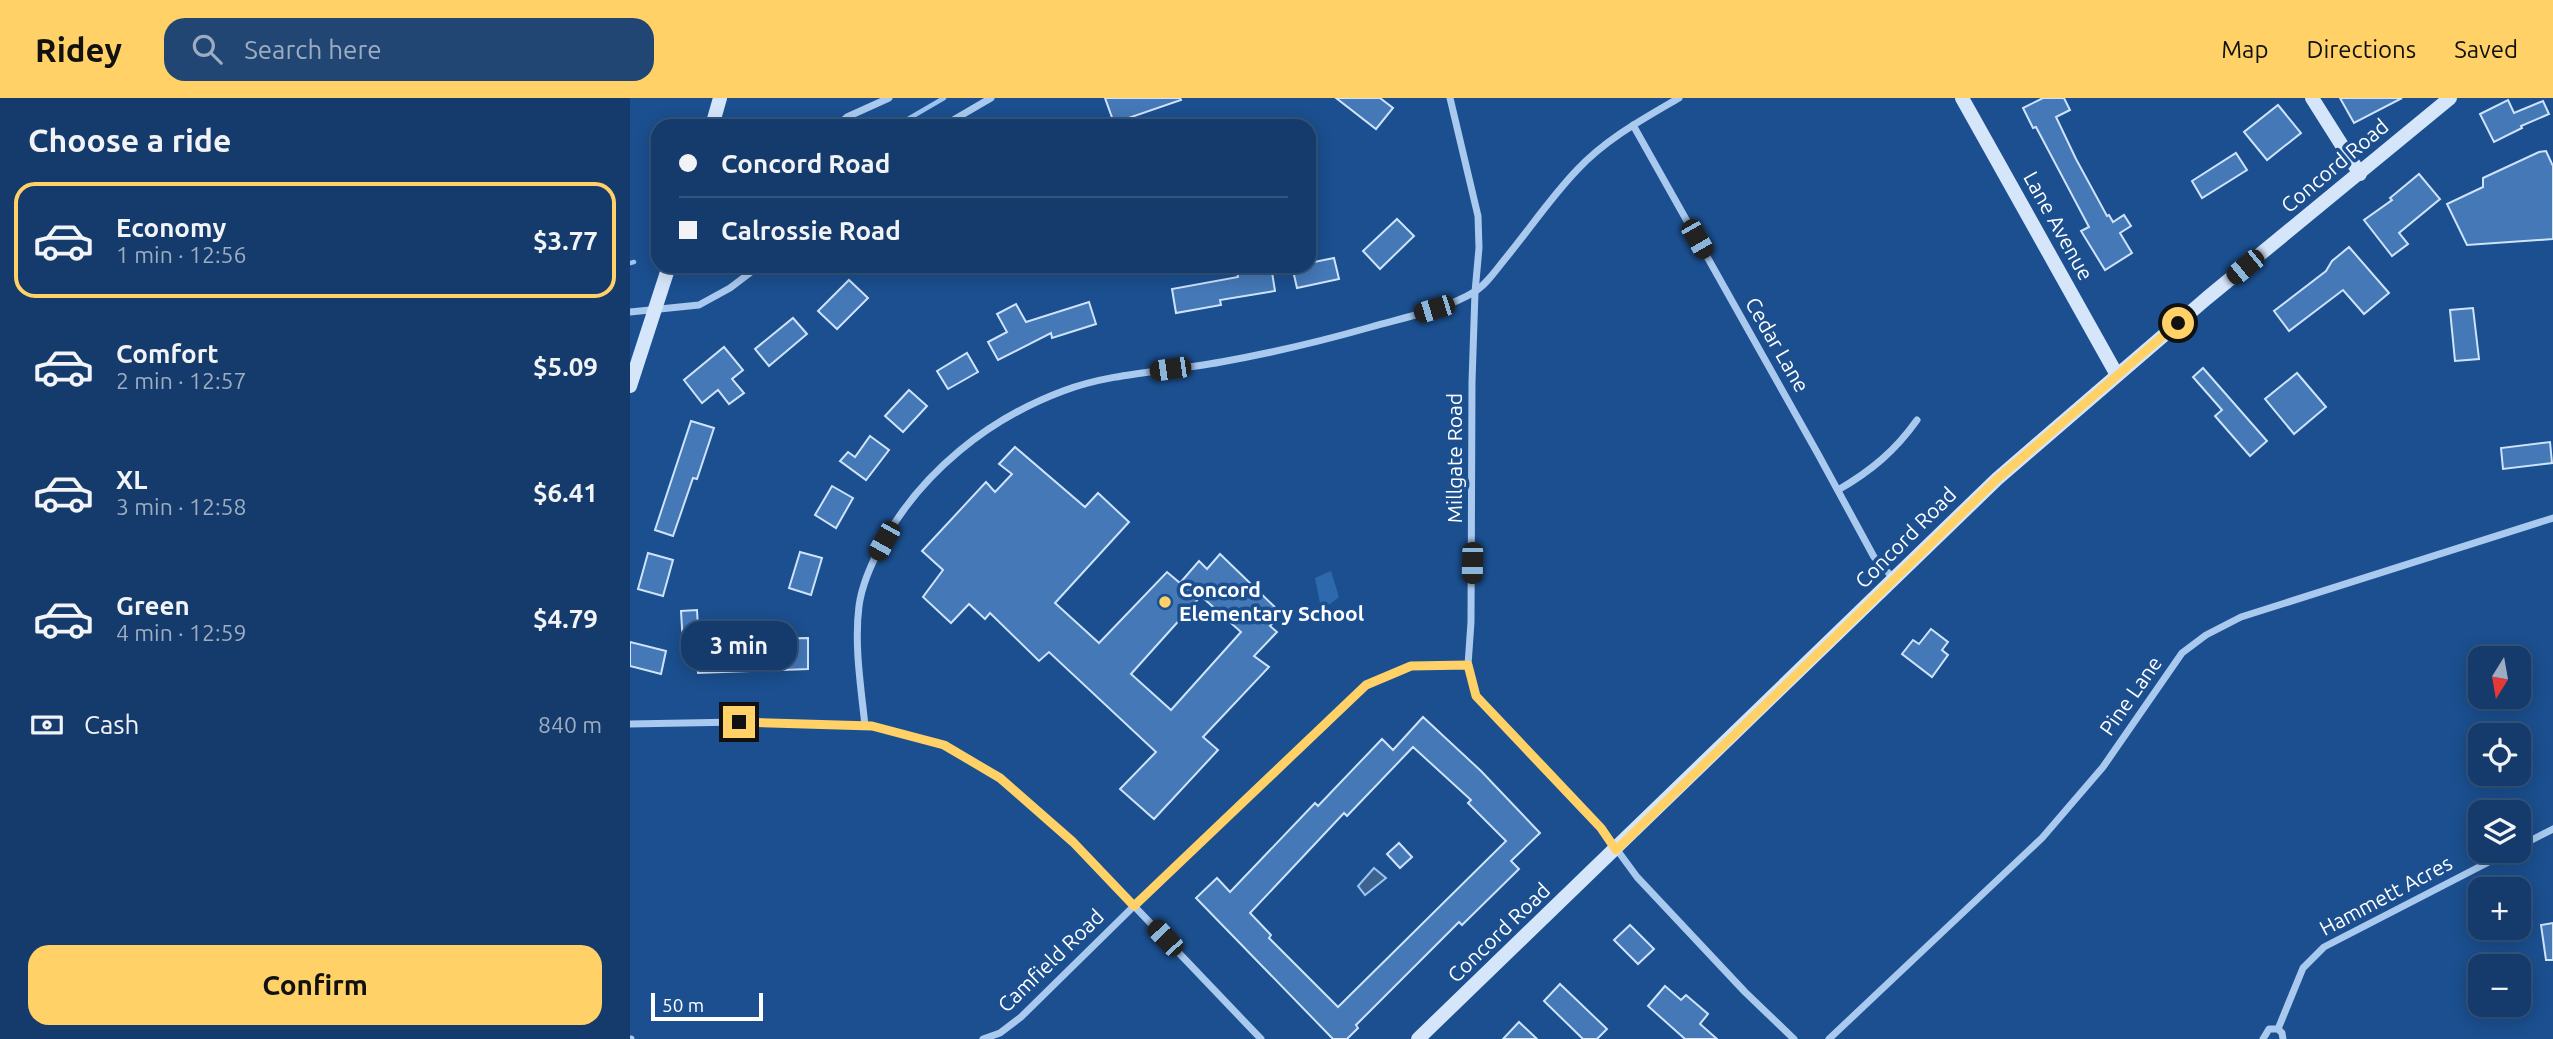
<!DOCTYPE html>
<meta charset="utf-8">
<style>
body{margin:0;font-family:Ubuntu,sans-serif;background:#214673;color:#f1f3f6;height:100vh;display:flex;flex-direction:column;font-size:26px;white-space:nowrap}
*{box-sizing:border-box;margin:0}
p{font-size:23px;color:#9dadc1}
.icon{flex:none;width:38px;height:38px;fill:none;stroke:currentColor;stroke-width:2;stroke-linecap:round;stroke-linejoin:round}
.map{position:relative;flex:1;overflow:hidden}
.details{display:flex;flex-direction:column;background:#143b6b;width:630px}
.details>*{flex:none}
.hud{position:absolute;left:21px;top:21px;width:665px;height:154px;border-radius:21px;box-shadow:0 4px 18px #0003,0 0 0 2px #33557e;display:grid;align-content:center;height:154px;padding:0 28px;background:#143b6b}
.needle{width:46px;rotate:191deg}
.fabs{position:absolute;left:1838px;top:548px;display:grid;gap:14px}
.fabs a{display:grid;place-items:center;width:63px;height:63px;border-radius:14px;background:#143b6b;box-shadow:0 4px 18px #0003,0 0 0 2px #33557e;font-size:35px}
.scale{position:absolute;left:21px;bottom:18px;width:112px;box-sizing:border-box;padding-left:7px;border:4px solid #fff;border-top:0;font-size:19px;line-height:24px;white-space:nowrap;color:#fff;-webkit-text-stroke:5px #1b4f8f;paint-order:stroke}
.end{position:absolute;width:32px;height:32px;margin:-16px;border:9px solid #ffd166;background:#111;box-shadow:0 0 0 4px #111}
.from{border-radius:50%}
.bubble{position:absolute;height:49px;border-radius:21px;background:#143b6b;box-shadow:0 4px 18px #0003,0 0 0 2px #33557e;font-size:23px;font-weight:700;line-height:49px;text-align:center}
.car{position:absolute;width:21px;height:42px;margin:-21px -10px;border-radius:9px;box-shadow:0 0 5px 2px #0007;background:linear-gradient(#222 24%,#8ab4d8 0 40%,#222 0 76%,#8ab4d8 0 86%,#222 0)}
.hud b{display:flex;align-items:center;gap:24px;height:66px;font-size:26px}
.hud b+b{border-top:2px solid #33557e}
.hud i{width:18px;height:18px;background:#f1f3f6}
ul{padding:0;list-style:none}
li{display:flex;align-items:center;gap:21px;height:116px;margin:0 14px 10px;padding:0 14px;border:4px solid transparent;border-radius:21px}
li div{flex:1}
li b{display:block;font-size:26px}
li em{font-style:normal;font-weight:700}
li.selected{border-color:#ffd166}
li>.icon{width:63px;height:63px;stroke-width:1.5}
h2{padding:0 28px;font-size:32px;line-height:84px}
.pay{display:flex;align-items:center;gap:18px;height:77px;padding:0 28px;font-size:26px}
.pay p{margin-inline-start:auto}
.button{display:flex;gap:14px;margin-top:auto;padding:14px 28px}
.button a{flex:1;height:80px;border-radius:21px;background:#ffd166;color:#111;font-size:28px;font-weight:700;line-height:80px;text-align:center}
header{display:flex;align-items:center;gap:42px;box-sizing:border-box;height:98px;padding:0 35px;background:#ffd166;color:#111}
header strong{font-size:33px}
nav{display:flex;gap:38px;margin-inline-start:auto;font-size:24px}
.search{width:490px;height:63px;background:#214673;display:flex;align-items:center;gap:18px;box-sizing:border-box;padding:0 24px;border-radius:21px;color:#9dadc1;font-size:26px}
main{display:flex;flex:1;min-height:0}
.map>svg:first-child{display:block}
.green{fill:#2e69ad}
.water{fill:#3c6290;stroke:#9cc4f0;stroke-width:2}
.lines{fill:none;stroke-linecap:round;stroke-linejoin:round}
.stream{stroke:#9cc4f0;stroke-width:4.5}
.building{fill:#4478b7;stroke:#cfe3fa;stroke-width:2;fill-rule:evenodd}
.street{stroke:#a9c9ee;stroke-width:7}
.secondary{stroke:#d6e6fa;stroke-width:14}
.route{stroke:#ffd166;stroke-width:9}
.poi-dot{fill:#ffd166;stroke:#1b4f8f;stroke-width:2.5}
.labels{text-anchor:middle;stroke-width:7;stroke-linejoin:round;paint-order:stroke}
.street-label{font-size:21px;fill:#fff;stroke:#1b4f8f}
.poi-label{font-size:21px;font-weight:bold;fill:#fff;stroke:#1b4f8f;text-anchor:start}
</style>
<header>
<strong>Ridey</strong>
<div class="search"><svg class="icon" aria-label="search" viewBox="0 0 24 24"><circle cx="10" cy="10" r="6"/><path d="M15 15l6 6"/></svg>Search here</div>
<nav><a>Map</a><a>Directions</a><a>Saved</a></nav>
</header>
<main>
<section class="details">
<h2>Choose a ride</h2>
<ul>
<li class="selected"><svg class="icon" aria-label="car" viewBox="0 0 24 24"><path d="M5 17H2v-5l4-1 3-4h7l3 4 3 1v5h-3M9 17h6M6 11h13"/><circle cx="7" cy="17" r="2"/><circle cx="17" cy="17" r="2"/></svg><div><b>Economy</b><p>1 min · 12:56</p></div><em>$3.77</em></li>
<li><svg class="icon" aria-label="car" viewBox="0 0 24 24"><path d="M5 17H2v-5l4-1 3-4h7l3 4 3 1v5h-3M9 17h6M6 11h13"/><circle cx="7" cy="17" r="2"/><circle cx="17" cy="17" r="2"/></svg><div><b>Comfort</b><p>2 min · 12:57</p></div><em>$5.09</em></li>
<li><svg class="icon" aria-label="car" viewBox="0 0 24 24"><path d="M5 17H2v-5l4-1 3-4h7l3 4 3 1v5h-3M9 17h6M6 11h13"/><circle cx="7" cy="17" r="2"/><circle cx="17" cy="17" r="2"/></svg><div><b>XL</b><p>3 min · 12:58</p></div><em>$6.41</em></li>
<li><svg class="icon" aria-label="car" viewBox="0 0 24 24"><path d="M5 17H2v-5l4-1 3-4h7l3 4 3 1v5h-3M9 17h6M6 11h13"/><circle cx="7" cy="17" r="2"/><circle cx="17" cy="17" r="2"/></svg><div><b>Green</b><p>4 min · 12:59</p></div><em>$4.79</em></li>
</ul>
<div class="pay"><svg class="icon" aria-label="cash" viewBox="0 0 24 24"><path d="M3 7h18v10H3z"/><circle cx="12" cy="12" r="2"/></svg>Cash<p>840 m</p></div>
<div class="button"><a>Confirm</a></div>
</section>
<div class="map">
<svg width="1923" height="941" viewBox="0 0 1923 941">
<rect width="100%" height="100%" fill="#1b4f8f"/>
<polygon class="green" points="701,473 709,499 700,506 690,505 685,480"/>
<polygon class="water" points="744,770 756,780 735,797 728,788"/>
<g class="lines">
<g class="stream">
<polyline points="266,28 314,0"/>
<polyline points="0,165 4,164"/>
</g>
</g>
<g class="building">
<polygon points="475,0 550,0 551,2 484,25"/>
<polygon points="706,0 750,0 763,10 746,31"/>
<polygon points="1413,0 1434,0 1440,12 1426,19 1446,61 1477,118 1479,117 1483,124 1494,117 1501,128 1490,135 1502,155 1475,172 1451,133 1459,129 1406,29 1403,30 1393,10"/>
<polygon points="1710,0 1772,0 1724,25"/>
<polygon points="1878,2 1884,15 1913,3 1919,16 1891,28 1892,30 1864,44 1850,16"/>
<polygon points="1648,7 1671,35 1637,62 1614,34"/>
<polygon points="1916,53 1923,68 1923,141 1837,147 1817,106 1853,89 1853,80 1909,54"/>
<polygon points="1606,55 1617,72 1572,100 1562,83"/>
<polygon points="1789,76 1810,101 1769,135 1778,146 1762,158 1734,122 1762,102 1760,100"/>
<polygon points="767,121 784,138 750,171 733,153"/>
<polygon points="1719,149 1759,195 1734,216 1713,192 1659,233 1644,213 1696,173 1702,163"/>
<polygon points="704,160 709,181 667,190 662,168 679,168 679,165"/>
<polygon points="641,168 645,193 590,202 591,207 546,215 542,191 608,179 607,174"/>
<polygon points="219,182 238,200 207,231 188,213"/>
<polygon points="459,204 466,226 422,240 421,235 368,262 358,244 377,234 367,216 386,206 396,224"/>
<polygon points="1843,210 1849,261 1825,263 1820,212"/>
<polygon points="163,220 177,236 139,268 125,251"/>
<polygon points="94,249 113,272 102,281 114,295 99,306 88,292 72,305 54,282"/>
<polygon points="337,255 348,274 318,291 307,273"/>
<polygon points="1573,270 1637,343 1620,358 1585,318 1592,312 1563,279"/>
<polygon points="1667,275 1696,309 1664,336 1635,301"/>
<polygon points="279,292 297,308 273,334 255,318"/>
<polygon points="61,323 84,330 67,381 63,380 43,438 25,432"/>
<polygon points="240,338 259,352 236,382 210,363 218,354 225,359"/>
<polygon points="1920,344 1922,365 1873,371 1871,350"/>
<path d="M385,349L455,409L468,395L499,424L425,505L469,545L537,474L550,485L569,463L577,471L590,456L651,515L640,528L647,534L624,558L639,569L573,639L588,652L524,721L490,691L526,654L419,554L409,563L360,515L355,521L339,506L321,525L293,499L313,472L292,453L356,384L365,394L382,376L369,366ZM571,498L611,534L541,612L501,576Z"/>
<polygon points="202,388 223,400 206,430 185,417"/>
<polygon points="170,454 192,460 181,497 159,490"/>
<polygon points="18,455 43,462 33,498 8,491"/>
<polygon points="67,512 69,546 53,547 51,513"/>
<polygon points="1301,531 1318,544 1312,552 1318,557 1302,579 1272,556 1283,542 1289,546"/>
<polygon points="178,540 178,571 68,575 67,551 125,548 125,541"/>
<polygon points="0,544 36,553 31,576 0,568"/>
<path d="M793,619L851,673L910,735L881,763L889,771L832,827L829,824L726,927L728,930L717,941H703L566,800L587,780L600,794L685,705L688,708L752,641L763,652ZM783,649L841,702L838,705L876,743L708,909L639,840L641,837L620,815L714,715L717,718Z"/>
<polygon points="769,745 782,759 770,770 757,756"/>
<polygon points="1923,825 1923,862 1916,862 1911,827"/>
<polygon points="1000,827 1024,851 1008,866 984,842"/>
<polygon points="930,886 977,931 967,941 953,941 914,903"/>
<polygon points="1035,888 1051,902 1056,897 1078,916 1070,926 1087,941 1055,941 1018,908"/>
<polygon points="889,924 907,941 873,941"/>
</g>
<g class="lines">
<g class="street">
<polyline points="820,0 848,118 849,150 845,194 842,284 841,524 838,567 846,598 971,730 1007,779 1115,894 1164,941"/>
<polyline points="1003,27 1188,356 1244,459 1264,481"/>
<polyline points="207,28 217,19 259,0"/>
<polyline points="313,28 361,0"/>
<polyline points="0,214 69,207 100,190 129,168"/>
<path d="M1208,392C1241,373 1265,353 1287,322"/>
<polyline points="0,626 109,624 242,628 314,647 370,680 443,744 631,941"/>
<path d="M235,628C231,589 224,547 229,508C232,485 242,464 253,444C292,374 358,321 433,293C483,274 538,274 591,264C641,255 692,243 741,229C772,220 817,211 844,194C856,187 866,172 875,161C899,132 921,99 947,72C976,41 1013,21 1049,0"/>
<polyline points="1888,749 1923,731"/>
<polyline points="1648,931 1673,870 1694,849 1882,752"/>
<polyline points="0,941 1,941"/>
<polyline points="353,941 370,935 391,919 504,808 736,587 781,568 838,567"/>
<polyline points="1199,941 1412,740 1473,669 1552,555 1576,537 1611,519 1923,420"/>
<polyline points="1633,941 1639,931 1648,931 1652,935 1653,941"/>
</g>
<g class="secondary">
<polyline points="1332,0 1487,277"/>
<polyline points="1682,0 1730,76"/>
<polyline points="82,28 90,0"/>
<polyline points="0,288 39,168"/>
<polyline points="788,941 1367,381 1577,200 1820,0"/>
</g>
</g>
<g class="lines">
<polyline class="route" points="109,624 242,628 314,647 370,680 443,744 504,808 736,587 781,568 838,567 846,598 971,730 986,752 1367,381 1548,225"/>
</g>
<circle class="poi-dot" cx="535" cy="504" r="7"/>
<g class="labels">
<g class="street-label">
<text transform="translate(1705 68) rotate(-40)" y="7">Concord Road</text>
<text transform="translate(1428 128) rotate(61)" y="7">Lane Avenue</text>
<text transform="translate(1147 247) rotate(60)" y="7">Cedar Lane</text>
<text transform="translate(825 360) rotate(-90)" y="7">Millgate Road</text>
<text transform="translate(1276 440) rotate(-45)" y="7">Concord Road</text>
<text transform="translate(1501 598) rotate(-55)" y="7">Pine Lane</text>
<text transform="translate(1756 798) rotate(-28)" y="7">Hammett Acres</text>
<text transform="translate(869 835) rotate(-44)" y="7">Concord Road</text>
<text transform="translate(421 863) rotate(-44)" y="7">Camfield Road</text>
</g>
<g class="poi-label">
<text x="549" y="499">Concord<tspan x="549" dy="24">Elementary School</tspan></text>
</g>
</g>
</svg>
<div class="fabs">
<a><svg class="needle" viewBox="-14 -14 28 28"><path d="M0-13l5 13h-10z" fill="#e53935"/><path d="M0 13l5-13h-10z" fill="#9dadc1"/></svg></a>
<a><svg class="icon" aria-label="locate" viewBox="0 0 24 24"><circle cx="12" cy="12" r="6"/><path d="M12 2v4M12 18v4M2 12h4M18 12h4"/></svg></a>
<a><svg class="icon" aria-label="layers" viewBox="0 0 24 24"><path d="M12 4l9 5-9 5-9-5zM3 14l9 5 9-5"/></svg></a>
<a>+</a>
<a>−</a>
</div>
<div class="scale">50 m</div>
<i class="end from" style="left:1548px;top:225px"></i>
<i class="end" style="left:109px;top:624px"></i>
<div class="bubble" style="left:51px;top:523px;width:116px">3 min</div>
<i class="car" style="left:1067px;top:141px;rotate:150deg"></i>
<i class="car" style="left:1615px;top:169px;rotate:231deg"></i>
<i class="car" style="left:804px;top:211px;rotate:253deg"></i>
<i class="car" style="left:540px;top:271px;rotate:262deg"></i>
<i class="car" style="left:254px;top:443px;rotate:209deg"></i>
<i class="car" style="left:842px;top:465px;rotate:181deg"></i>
<i class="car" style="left:535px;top:840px;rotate:317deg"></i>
<div class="hud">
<b><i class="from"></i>Concord Road</b>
<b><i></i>Calrossie Road</b>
</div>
</div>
</main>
